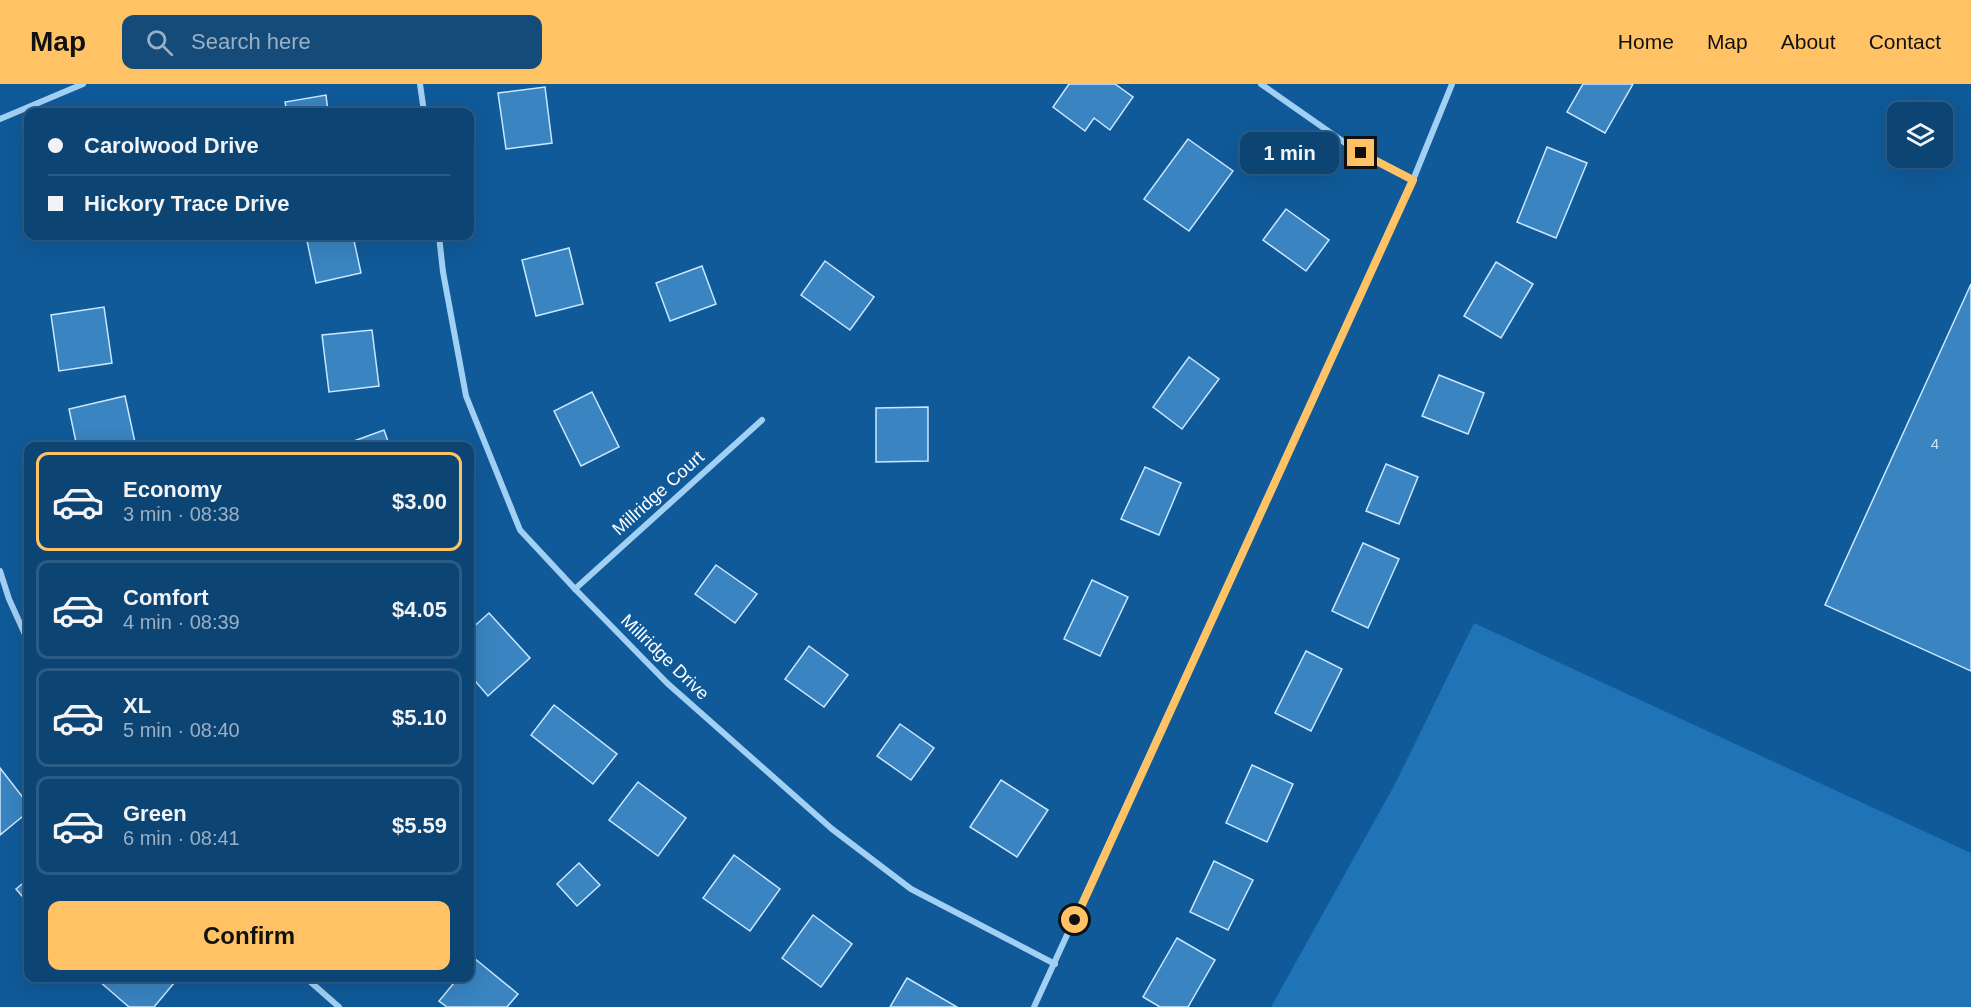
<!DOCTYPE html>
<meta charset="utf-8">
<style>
body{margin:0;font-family:Arial,sans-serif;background:#154b78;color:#f1f3f6;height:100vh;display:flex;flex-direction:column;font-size:22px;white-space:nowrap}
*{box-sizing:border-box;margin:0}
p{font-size:20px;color:#9ab0c4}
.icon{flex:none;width:33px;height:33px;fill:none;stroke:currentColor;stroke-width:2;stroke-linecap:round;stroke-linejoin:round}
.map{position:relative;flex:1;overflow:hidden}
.details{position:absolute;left:24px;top:358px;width:450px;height:540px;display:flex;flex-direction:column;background:#0c4473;border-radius:12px;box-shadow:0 6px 24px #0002,0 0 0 2px #2c5c85}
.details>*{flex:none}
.top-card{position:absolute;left:24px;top:24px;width:450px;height:132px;border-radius:12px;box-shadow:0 6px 24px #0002,0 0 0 2px #2c5c85;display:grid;align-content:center;height:132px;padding:0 24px;background:#0c4473}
.controls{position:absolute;left:1887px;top:18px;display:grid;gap:12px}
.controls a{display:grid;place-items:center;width:66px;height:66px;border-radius:12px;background:#0c4473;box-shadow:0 6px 24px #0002,0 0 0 2px #2c5c85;font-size:30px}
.end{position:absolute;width:27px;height:27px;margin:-14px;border:8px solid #ffc365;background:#111;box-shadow:0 0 0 3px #111}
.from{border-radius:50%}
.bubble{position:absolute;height:42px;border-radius:12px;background:#0c4473;box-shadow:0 6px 24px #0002,0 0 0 2px #2c5c85;font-size:20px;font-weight:700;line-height:42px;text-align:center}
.top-card b{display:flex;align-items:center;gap:21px;height:57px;font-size:22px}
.top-card b+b{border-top:2px solid #2c5c85}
.top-card i{width:15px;height:15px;background:#f1f3f6}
ul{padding:10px 0 0;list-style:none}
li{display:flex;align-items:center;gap:18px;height:99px;margin:0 12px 9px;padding:0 12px;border:3px solid #2c5c85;border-radius:12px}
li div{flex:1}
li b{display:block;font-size:22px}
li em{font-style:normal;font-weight:700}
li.on{border-color:#ffc365}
li>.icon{width:54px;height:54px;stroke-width:1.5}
.cta{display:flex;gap:12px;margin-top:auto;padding:12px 24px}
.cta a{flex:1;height:69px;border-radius:12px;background:#ffc365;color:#111;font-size:24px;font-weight:700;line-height:69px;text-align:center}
header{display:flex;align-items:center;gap:36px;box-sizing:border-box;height:84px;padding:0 30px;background:#ffc365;color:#111}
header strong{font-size:28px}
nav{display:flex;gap:33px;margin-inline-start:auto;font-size:21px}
.search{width:420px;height:54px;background:#154b78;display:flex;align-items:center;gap:15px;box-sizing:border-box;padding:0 21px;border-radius:12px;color:#9ab0c4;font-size:22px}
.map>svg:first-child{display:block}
.green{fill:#1f73b7}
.building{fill:#3984c1;stroke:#cbe7fe;stroke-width:1.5}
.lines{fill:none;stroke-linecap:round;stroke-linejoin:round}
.street{stroke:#a2d0f4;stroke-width:6}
.route{stroke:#ffc365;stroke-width:8}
.labels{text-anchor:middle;stroke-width:4.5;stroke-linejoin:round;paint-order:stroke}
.number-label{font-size:15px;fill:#cee0f0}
.street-label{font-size:18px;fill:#fff;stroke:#105a99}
</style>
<header>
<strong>Map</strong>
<div class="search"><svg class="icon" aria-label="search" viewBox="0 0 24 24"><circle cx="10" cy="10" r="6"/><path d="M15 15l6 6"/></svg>Search here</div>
<nav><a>Home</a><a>Map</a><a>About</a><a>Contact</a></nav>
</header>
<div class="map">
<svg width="1971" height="923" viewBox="0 0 1971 923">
<rect width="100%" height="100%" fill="#105a99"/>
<polygon class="green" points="1474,539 1971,769 1971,923 1271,923 1395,700"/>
<g class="building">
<polygon points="1069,0 1115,0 1133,13 1110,46 1094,34 1085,47 1053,23"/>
<polygon points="1583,0 1633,0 1605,49 1567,28"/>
<polygon points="545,3 552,59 506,65 498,9"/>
<polygon points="326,11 328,28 287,28 285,18"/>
<polygon points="1188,55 1233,87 1189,147 1144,115"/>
<polygon points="1547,63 1587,79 1556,154 1517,138"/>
<polygon points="1286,125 1329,156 1306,187 1263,156"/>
<polygon points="306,152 353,152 361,189 316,199"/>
<polygon points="569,164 583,220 536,232 522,176"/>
<polygon points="825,177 874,213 850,246 801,211"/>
<polygon points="1496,178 1533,200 1501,254 1464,232"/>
<polygon points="702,182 716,220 670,237 656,199"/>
<polygon points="1971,200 1971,587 1825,521"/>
<polygon points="104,223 112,279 59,287 51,231"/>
<polygon points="372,246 379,302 329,308 322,251"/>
<polygon points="1189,273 1219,295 1182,345 1153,323"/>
<polygon points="1439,291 1484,309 1468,350 1422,332"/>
<polygon points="592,308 619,363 581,382 554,327"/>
<polygon points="125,312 136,363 77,363 69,325"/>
<polygon points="928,323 928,377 876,378 876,324"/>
<polygon points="384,346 390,363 344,363 343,361"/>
<polygon points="1386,380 1418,393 1399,440 1366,427"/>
<polygon points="1145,383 1181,399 1159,451 1121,435"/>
<polygon points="1363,459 1399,475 1368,544 1332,527"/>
<polygon points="716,481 757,510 735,539 695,510"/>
<polygon points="1092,496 1128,513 1100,572 1064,555"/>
<polygon points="489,529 530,574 488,612 470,591 470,546"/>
<polygon points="809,562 848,591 824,623 785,595"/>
<polygon points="1306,567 1342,585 1311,647 1275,629"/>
<polygon points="554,621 617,670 593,700 531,651"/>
<polygon points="900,640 934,664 911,696 877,672"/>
<polygon points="1252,681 1293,700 1267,758 1226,739"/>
<polygon points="0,684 28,720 28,728 0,751"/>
<polygon points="1001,696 1048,726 1017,773 970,743"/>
<polygon points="638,698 686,734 658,772 609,736"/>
<polygon points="734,771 780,805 750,847 703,814"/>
<polygon points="1214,777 1253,796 1228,846 1190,828"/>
<polygon points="579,779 600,801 577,822 557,800"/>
<polygon points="28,795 28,819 16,805"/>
<polygon points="813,831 852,860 821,903 782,874"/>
<polygon points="1177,854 1215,876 1188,923 1160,923 1143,913"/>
<polygon points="474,874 518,910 507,923 447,923 439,917 458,894 470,894 470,880"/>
<polygon points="102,894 168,894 174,899 154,923 129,923 99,897"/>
<polygon points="907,894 957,923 890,923"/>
</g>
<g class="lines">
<g class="street">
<polyline points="420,0 424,28"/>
<polyline points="1261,0 1361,70 1413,96"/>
<polyline points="0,35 83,0"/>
<polyline points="439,152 443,188 466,312 520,446 575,505 667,599 832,745 911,805 1055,880"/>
<polyline points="0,487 9,515 28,557"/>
<polyline points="575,505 762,336"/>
<polyline points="306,894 339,923"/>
<polyline points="1034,923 1413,96 1452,0"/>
</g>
</g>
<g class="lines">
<polyline class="route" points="1075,836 1413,96 1361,69"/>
</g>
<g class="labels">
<g class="number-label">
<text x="1935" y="365">4</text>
</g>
<g class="street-label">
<text transform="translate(658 409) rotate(-42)" y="6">Millridge Court</text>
<text transform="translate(665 573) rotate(44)" y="6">Millridge Drive</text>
</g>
</g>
</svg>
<div class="controls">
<a><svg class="icon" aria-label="layers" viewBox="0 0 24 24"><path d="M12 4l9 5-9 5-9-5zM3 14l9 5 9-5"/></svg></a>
</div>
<i class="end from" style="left:1075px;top:836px"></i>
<i class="end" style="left:1361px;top:69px"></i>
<div class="bubble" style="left:1240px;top:48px;width:99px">1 min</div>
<div class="top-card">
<b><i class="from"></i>Carolwood Drive</b>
<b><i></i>Hickory Trace Drive</b>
</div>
<section class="details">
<ul>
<li class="on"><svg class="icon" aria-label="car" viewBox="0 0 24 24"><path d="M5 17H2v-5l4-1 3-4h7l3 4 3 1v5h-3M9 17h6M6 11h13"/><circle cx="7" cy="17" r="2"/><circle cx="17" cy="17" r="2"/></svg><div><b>Economy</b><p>3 min · 08:38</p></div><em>$3.00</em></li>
<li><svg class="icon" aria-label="car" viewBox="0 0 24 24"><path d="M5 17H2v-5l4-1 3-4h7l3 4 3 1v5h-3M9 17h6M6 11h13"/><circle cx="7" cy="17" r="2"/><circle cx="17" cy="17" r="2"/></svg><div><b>Comfort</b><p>4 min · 08:39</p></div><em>$4.05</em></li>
<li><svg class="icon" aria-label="car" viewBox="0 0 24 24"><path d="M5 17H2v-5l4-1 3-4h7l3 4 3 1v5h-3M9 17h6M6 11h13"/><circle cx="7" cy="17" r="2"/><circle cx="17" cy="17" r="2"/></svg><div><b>XL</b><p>5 min · 08:40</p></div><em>$5.10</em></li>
<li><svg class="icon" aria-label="car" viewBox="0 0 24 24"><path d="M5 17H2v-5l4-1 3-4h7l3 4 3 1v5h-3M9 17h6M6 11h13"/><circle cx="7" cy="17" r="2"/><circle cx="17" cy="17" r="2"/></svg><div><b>Green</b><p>6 min · 08:41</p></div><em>$5.59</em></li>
</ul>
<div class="cta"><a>Confirm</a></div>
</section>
</div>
